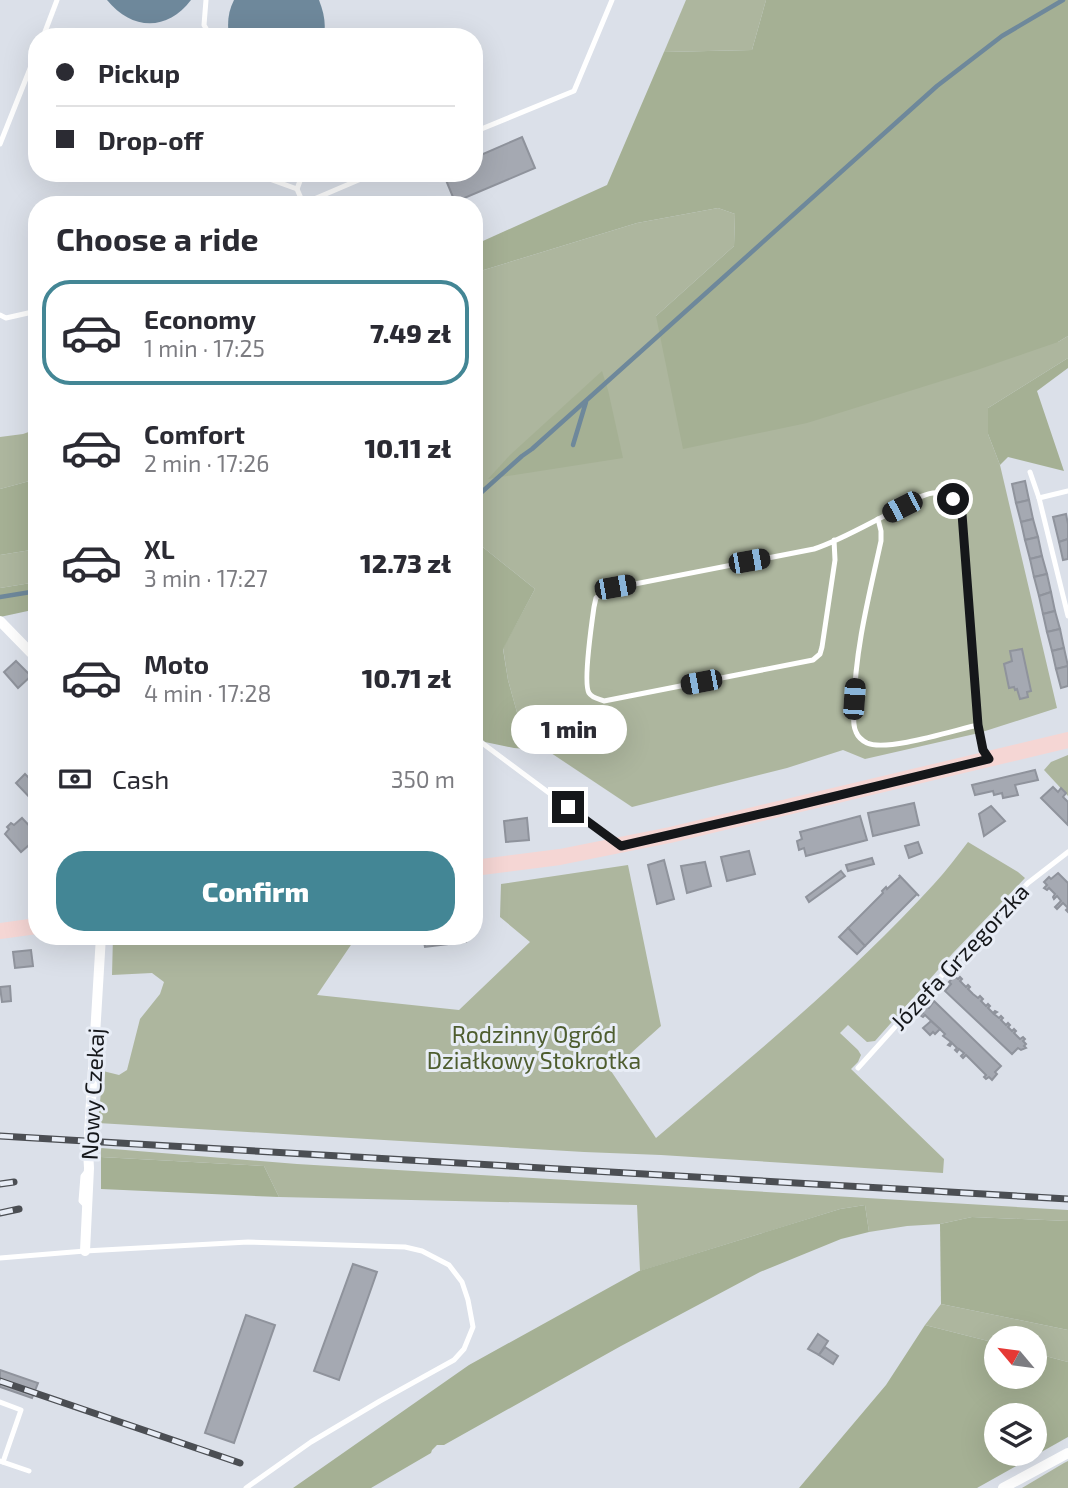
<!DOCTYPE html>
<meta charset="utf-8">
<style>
body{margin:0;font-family:"Exo 2",sans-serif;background:#f7f7f7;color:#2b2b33;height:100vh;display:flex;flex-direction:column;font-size:26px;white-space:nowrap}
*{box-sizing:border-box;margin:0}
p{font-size:23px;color:#7c7c81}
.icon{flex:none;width:38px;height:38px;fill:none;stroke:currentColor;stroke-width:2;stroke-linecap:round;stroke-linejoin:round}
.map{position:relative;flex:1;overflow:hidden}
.details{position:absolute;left:28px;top:196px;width:455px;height:749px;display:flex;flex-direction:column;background:#fff;border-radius:28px;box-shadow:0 7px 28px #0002}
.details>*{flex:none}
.banner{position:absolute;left:28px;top:28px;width:455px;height:154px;border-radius:28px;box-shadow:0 7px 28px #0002;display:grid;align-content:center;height:154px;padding:0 28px;background:#fff}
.needle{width:46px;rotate:299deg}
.tools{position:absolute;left:984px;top:1326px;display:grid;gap:14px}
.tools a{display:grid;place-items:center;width:63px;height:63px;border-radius:50%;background:#fff;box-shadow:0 7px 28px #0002;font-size:35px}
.end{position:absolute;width:32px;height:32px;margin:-16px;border:9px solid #15171a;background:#fff;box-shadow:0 0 0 4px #fff}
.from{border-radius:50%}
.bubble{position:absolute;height:49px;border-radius:24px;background:#fff;box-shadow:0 7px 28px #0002;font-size:23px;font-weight:800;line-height:49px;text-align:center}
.car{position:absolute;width:21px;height:42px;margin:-21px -10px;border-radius:9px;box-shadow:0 0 5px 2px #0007;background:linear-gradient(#222 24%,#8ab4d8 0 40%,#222 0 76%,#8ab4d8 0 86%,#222 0)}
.banner b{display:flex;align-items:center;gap:24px;height:66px;font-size:26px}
.banner b+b{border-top:2px solid #e1e1e2}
.banner i{width:18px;height:18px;background:#2b2b33}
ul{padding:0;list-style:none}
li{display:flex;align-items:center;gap:21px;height:105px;margin:0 14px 10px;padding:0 14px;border:4px solid transparent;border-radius:28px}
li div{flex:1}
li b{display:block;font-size:26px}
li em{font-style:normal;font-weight:800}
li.current{border-color:#438695}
li>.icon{width:63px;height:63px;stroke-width:1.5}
h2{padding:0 28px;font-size:32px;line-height:84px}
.pay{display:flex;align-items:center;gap:18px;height:77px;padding:0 28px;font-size:26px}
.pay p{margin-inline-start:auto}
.cta{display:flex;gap:14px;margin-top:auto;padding:14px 28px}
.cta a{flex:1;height:80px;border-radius:28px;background:#438695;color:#fff;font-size:28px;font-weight:800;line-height:80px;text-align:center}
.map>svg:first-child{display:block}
.green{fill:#adb69e}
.forest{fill:#a5b094;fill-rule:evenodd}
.water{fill:#6e889b}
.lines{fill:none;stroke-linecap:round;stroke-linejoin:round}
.stream{stroke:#6e889b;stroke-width:4.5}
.building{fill:#a5a9b2;stroke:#8f939c;stroke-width:2}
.lane{stroke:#fff;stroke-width:5}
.street{stroke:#fff;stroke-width:10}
.secondary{stroke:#f5d6d4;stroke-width:16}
.rail-casing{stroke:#4b4e53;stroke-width:7}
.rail{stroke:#e8edf6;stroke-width:4.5;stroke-dasharray:13;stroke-linecap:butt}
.route{stroke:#15171a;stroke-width:9}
.labels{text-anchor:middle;stroke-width:6;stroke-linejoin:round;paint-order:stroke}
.street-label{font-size:23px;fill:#15171a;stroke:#e8edf6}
.park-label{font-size:23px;fill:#4e5d2f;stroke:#e8edf6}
</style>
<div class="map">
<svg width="1068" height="1488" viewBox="0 0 1068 1488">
<rect width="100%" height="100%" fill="#dbe0e9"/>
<g class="green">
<polygon points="686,0 766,0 752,50 664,52"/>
<polygon points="718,208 735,214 734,246 656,316 1058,342 1068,336 1068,358 988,408 988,434 1000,465 1057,708 979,733 865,759 843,750 787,768 632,807 548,751 518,716 508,680 503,648 535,589 479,544 474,534 474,273 637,223"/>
<polygon points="37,429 37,479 0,489 0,437 23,434"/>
<polygon points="37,549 37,582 0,588 0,555"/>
<polygon points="1068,755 1068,796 1044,770 1051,762"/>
<path d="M968,842L1018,872L1025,878L953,953L875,1041L867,1042L848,1025L840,1033L858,1050L861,1055L858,1062L851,1069L944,1159L943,1173L661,1155L584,1152L98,1123L103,1071L119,1075L127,1070L140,1019L160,994L164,982L152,973L112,975L113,936H357L317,995L459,1010L530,942L500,917L501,884L628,865L661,1026L611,1071L656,1138C752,1057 850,976 934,884C946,871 957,856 968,842Z"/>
<polygon points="101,1148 297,1164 1068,1210 1068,1221 972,1217 940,1224 907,1226 869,1232 865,1205 840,1209 640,1271 637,1205 279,1197 264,1166 101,1157"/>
<polygon points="941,1304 1068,1330 1068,1362 1034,1353 1034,1339 996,1339 996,1343 925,1325"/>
<polygon points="1068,1461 1068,1488 1022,1488 1064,1463"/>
</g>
<g class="forest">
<polygon points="766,0 1068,0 1068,336 1058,342 977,370 807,423 683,449 656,316 734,246 735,214 718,208 637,223 474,273 474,245 607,185 664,52 752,50"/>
<polygon points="1068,358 1068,368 1037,391 1064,471 1008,457 1000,465 988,434 988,408"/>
<polygon points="602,371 608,390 623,458 488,479 510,455"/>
<polygon points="37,479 37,549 0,555 0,489"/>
<polygon points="474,534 479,544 535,589 503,649 508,680 518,716 548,751 514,748 485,742 474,732"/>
<polygon points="37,582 37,609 0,617 0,588"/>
<polygon points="101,1157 264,1166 279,1197 101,1189"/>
<polygon points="865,1205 869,1232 841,1239 760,1272 621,1346 444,1445 437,1445 432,1450 431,1453 371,1488 293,1488 469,1365 639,1271 840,1209"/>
<polygon points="972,1217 1068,1221 1068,1330 941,1304 940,1224"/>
<path d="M925,1325L996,1343V1377H1034V1353L1068,1362V1437L977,1488H799L886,1385ZM996,1416H1034V1454H996Z"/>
</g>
<g class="water">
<path d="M107,0H191C167,32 131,30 107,0Z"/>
<path d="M234,0H319C324,13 326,23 324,37H229C227,23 228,12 234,0Z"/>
</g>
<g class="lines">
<g class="stream">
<polyline points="573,445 586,402"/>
<polyline points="474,499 522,456 532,449 937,86 1002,36 1063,0"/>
<polyline points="0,597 37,591"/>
</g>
</g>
<g class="building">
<polygon points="522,137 535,168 455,202 443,173 474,173 474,158"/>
<polygon points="1025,481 1029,500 1016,503 1012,484"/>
<polygon points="1029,500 1033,519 1021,522 1016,503"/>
<polygon points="1066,514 1068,524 1068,539 1059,542 1053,517"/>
<polygon points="1033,519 1038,537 1025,540 1021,522"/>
<polygon points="1038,537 1042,556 1030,559 1025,540"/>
<polygon points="1068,539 1068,559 1063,560 1059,542"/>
<polygon points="1042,556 1047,574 1034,577 1030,559"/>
<polygon points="1047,574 1051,592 1039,596 1034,577"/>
<polygon points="1051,592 1055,611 1043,614 1039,596"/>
<polygon points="1055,611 1060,629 1047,632 1043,614"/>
<polygon points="1060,629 1064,648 1052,651 1047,632"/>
<polygon points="1064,648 1068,666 1056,669 1052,651"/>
<polygon points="1022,649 1031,691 1027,692 1028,697 1020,699 1017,689 1015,690 1014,687 1009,688 1004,664 1012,661 1010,651"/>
<polygon points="16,661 31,676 18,688 4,672"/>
<polygon points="1068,666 1068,686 1061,688 1056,669"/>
<polygon points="1035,770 1038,780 1015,785 1018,795 1003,798 1002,793 994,795 993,791 975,795 972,785"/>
<polygon points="25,774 37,786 37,802 35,803 16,783"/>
<polygon points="1053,787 1058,792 1061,788 1066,793 1063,797 1068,802 1068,825 1041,798"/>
<polygon points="914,803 919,825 873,836 868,813"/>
<polygon points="991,806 1005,821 984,836 979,814"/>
<polygon points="860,816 867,840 806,856 804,848 799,850 797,841 802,839 800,832"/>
<polygon points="22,818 37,834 37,838 21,852 5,834 9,829 7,827 11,823 14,825"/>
<polygon points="527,818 529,840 506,842 504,821"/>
<polygon points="918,842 922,853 909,858 905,846"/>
<polygon points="749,851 755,874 727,881 721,857"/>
<polygon points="872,858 874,864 848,871 846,865"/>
<polygon points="664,860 674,899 657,904 648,865"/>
<polygon points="705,862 711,886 687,893 681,866"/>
<polygon points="841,871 845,876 809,902 806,897"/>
<polygon points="1058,873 1068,883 1068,912 1066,910 1068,908 1063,903 1057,909 1055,907 1061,901 1057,896 1054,899 1053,897 1055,894 1049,888 1047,890 1044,888 1047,885 1044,882 1049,877 1051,879"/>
<polygon points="899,875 919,896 917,894 865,946 848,928 883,893 882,891 886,887 887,889 900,877"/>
<polygon points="848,928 865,946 857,954 839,937"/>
<polygon points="441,936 449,936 449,938 465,936 466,942 425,947 424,942 441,939"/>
<polygon points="31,950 33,966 15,968 13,952"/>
<polygon points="954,976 958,979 960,977 962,979 960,981 966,987 968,985 970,987 968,989 973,994 978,998 980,996 983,999 981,1001 986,1006 988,1004 990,1006 988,1008 993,1013 995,1011 997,1012 994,1014 999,1018 1001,1016 1003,1018 1001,1020 1006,1025 1008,1023 1010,1025 1008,1027 1012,1031 1014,1029 1016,1031 1014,1033 1020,1039 1023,1037 1025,1039 1023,1041 1026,1044 1024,1046 1026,1048 1021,1050 1018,1048 1012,1054 945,991 951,984 949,982"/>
<polygon points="10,986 11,1001 2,1002 0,987"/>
<polygon points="934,1001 1001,1066 995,1072 997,1074 992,1080 989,1077 986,1079 984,1077 986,1075 966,1055 963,1058 961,1056 964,1053 959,1049 957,1052 955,1050 957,1048 952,1043 950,1046 948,1045 951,1042 943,1036 945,1034 925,1015 923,1017 920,1015 923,1013 921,1011 926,1005 929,1008"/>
<polygon points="931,1021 940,1029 935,1034 933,1032 930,1035 923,1028"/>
<polygon points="353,1264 377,1272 339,1380 314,1371"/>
<polygon points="246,1315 275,1325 234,1443 205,1433"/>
<polygon points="818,1334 828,1341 819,1355 808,1349"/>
<polygon points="825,1347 838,1356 833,1364 819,1355"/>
<polygon points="0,1370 38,1383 32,1398 0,1387"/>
</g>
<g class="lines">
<g class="lane">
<polyline points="206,0 204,25 211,37"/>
<polyline points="43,37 57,0"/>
<polyline points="474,132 574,91 612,0"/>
<polyline points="0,144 37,51"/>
<polyline points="253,173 297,189"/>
<polyline points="303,173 297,189 303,203"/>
<polyline points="300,205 375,173"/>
<polyline points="0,315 6,318 37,311"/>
<polyline points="1030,472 1039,498 1068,616"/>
<polyline points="1039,498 1068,491"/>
<path d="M878,519L881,531V541C869,596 855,649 854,706C854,714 852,724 856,732C858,737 863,741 867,743C887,752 955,730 978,725"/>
<path d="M834,540L835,560L822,647L820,654L813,660L604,701C599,699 592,698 589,693C583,684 592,621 594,607L596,598L604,590L814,549C839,541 870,523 894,511C906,505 925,491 939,493C951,494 959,504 962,514L978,725L983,750L987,757"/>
<polyline points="474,737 615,842"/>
<polyline points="858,1068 932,986 1028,883 1068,852"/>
<polyline points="86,1206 81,1201 83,1176 87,1171"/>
<polyline points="0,1258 85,1251 248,1242 405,1247 422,1251 449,1265 462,1282 468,1300 473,1327 464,1349 454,1360 380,1401 311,1442 246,1488"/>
<polyline points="0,1402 21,1410 3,1462"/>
<polyline points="0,1461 29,1471"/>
</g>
<g class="street">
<polyline points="0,621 37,659"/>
<polyline points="85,1251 89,1168 88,1151 101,936"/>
<polyline points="1003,1488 1068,1453"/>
</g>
<g class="secondary">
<polyline points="474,868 560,857 670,835 1068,740"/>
<polyline points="0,931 37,926"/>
</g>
<defs>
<g id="rail">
<polyline points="0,1136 1068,1199"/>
<polyline points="0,1184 14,1182"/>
<polyline points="0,1213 19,1209"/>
<polyline points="0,1381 240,1463"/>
</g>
</defs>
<use href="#rail" class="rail-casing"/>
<use href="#rail" class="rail"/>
</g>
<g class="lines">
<polyline class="route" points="568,807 621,846 778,810 989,759 983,750 978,725 962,514 960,508 953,499"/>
</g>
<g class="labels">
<g class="street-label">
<text transform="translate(960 957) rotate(-47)" y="8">Józefa Grzegorzka</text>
<text transform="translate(93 1094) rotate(-87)" y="8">Nowy Czekaj</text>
</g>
<g class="park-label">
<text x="534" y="1043">Rodzinny Ogród<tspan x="534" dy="26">Działkowy Stokrotka</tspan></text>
</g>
</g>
</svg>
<div class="tools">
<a><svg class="needle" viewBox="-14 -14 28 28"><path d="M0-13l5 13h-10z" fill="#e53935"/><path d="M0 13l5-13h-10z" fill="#7c7c81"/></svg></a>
<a><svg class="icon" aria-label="layers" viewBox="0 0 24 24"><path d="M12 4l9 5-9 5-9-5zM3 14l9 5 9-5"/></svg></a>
</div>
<i class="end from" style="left:953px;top:499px"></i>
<i class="end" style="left:568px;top:807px"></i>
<div class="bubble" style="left:511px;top:705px;width:116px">1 min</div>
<i class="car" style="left:902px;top:507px;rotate:243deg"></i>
<i class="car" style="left:749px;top:561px;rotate:80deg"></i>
<i class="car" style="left:615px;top:587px;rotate:80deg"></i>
<i class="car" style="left:701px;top:682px;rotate:259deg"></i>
<i class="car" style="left:854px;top:699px;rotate:4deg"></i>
<div class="banner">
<b><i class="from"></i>Pickup</b>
<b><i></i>Drop-off</b>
</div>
<section class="details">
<h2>Choose a ride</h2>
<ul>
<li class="current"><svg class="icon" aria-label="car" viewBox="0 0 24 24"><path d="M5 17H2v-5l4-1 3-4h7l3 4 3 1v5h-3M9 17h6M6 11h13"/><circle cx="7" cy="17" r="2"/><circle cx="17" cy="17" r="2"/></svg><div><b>Economy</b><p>1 min · 17:25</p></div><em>7.49 zł</em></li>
<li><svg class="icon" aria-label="car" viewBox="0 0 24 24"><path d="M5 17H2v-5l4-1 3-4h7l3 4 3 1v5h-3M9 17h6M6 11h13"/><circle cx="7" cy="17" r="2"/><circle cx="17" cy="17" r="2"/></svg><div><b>Comfort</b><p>2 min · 17:26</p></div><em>10.11 zł</em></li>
<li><svg class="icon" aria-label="car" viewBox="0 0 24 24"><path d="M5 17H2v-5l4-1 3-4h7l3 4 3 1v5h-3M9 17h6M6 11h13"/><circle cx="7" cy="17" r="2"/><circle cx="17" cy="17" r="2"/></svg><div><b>XL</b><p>3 min · 17:27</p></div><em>12.73 zł</em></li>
<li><svg class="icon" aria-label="car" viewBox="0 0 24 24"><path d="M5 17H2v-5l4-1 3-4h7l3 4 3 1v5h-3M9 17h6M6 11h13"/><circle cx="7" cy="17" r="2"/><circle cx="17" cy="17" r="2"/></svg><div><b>Moto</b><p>4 min · 17:28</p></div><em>10.71 zł</em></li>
</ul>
<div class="pay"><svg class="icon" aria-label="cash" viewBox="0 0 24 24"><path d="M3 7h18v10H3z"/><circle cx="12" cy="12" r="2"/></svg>Cash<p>350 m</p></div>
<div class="cta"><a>Confirm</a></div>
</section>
</div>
